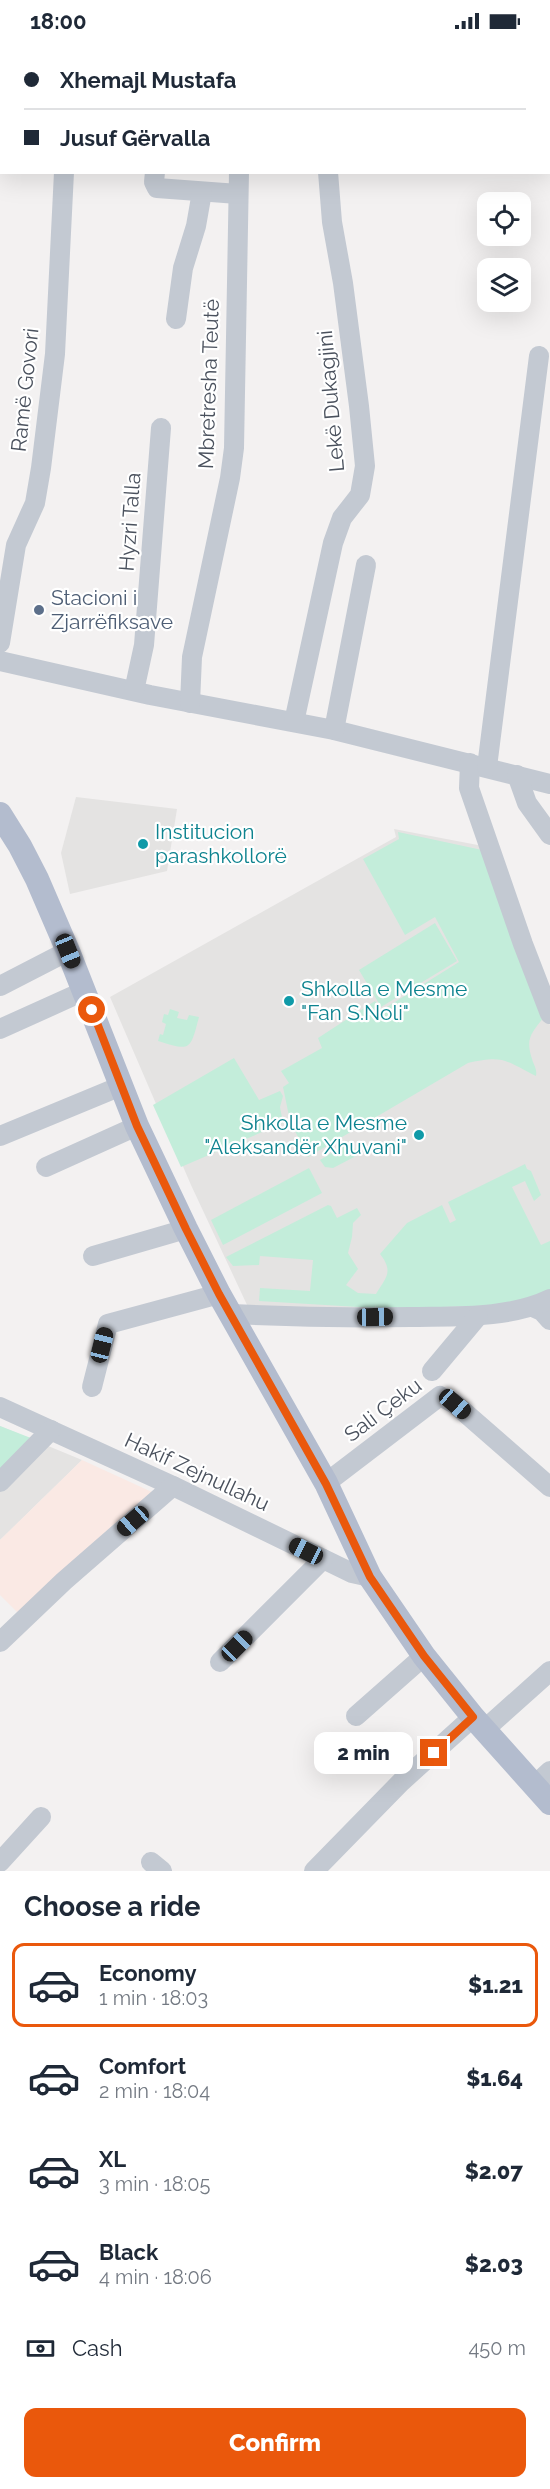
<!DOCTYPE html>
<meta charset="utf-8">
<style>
body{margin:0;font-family:Raleway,sans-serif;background:#f2f2f3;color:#1f2937;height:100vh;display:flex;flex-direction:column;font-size:22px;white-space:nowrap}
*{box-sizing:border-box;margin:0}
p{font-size:20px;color:#747a83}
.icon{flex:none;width:33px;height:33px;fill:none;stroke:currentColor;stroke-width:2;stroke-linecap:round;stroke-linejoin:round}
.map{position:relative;height:1829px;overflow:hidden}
.drawer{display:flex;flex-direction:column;background:#fff;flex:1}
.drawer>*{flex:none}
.guide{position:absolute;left:0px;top:0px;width:550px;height:132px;box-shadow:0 6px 24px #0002;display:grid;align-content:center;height:132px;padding:0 24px;background:#fff}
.controls{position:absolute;left:477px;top:150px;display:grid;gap:12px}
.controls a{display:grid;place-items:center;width:54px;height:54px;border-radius:12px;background:#fff;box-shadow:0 6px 24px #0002;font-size:30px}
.end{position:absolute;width:27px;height:27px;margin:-14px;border:8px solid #ea580c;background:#fff;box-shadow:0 0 0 3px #fff}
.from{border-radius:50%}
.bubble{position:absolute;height:42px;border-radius:12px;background:#fff;box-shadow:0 6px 24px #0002;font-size:20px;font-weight:800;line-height:42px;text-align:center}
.car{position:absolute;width:18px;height:36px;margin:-18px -9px;border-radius:8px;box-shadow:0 0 4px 2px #0007;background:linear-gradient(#222 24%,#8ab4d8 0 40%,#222 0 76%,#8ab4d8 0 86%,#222 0)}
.guide b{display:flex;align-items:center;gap:21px;height:57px;font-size:22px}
.guide b+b{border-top:2px solid #e0e1e3}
.guide i{width:15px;height:15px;background:#1f2937}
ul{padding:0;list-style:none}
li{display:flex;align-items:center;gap:18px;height:84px;margin:0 12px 9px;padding:0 12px;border:3px solid transparent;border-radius:12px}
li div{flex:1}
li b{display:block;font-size:22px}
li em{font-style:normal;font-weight:800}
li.selected{border-color:#ea580c}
li>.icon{width:54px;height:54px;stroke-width:1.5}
h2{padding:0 24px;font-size:27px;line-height:72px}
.pay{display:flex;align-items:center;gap:15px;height:66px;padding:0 24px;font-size:22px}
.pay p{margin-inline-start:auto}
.cta{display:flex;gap:12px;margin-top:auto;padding:12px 24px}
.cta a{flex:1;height:69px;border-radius:12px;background:#ea580c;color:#fff;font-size:24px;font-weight:800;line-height:69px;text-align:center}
.status{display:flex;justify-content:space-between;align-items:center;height:42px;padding:0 30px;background:#fff;direction:ltr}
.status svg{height:16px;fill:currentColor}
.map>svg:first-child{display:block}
.education{fill:#e4e3e2}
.medical{fill:#fae9e4}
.green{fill:#c3edda}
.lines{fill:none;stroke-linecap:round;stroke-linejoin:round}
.minor{stroke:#c3c9d2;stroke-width:20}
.major{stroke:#b3bcce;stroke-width:24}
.route{stroke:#ea580c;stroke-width:8}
.service-dot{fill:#5c6f8a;stroke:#fff;stroke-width:2}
.culture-dot{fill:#0f9aa8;stroke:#fff;stroke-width:2}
.labels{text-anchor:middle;stroke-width:4.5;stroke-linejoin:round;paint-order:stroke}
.street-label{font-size:21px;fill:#4a515d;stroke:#fff}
.service-label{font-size:21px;fill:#4e5e75;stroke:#fff;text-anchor:start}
.culture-label{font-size:21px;fill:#0d838f;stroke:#fff;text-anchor:start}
</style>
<div class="status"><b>18:00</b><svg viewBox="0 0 49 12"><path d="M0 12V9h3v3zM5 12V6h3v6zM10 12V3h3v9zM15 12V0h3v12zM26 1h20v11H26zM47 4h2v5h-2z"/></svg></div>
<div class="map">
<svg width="550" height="1829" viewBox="0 0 550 1829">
<rect width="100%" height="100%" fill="#f3f1f1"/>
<g class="education">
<polygon points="76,755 177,767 167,829 70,852 61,811"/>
<polygon points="394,787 483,804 550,983 550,1246 462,1271 248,1265 191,1143 110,955 396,795"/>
<polygon points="0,1384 82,1418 0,1498"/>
</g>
<polygon class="medical" points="82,1418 152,1450 22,1575 0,1553 0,1498"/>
<g class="green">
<path d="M398,790L482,808L544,975C530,993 525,997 533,1020C535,1025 537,1028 536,1034C505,1018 503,1013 468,1021L308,1115L290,1079L283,1045L289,1041L281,1029L322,1006L318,996L375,959L382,968L459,920L435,875L405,893L363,817L399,797Z"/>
<polygon points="435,881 457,919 381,965 359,928"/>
<path d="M170,967L179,970L177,976L187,978L189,973L199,975C190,1009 191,1009 158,999L160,992L163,993L166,982L162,980L164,972L168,973Z"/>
<polygon points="234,1016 259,1058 280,1049 283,1054 280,1065 283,1081 181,1125 153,1063"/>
<polygon points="351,1099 358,1113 333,1126 325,1125 320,1118"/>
<path d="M525,1122L527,1127L531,1129L541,1153L534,1159L525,1139L512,1145L541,1203L550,1199V1250L508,1263L376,1267V1263L375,1266L259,1259L260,1246L310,1249L313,1218L260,1214L259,1223L233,1224L226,1215L328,1163L331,1164L337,1176L357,1166L361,1173L353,1181L352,1195L348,1211L358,1227L346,1243L358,1251L376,1252C386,1235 394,1230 380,1212L407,1181L442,1163L450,1181L456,1178L448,1160Z"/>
<polygon points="309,1126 322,1151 223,1203 211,1178"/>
<polygon points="0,1384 36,1398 0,1434"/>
</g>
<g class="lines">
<g class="minor">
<polyline points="74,2 74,0"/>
<polyline points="242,2 242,0"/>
<polyline points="155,130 154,140 157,146 238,152"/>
<polyline points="176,277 183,226 196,184 202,150"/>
<polyline points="0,601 16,503 35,461 41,426 55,312 64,130"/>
<polyline points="0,619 150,653 334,688 550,742"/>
<polyline points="134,649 144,603 161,386"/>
<polyline points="190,661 192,615 230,436 234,406 239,130"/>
<polyline points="294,680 333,501 342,476 360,453 365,424 359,364 343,241 332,180 328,130"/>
<polyline points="334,688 366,523"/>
<polyline points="470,721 469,746 523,902 550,972"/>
<polyline points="487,725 539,314"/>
<polyline points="517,733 527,761 550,793"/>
<polyline points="0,944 68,909"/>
<polyline points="0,987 84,949"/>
<polyline points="0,1094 121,1044"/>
<polyline points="46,1125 137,1084"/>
<polyline points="93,1214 186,1187"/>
<polyline points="533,1265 542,1269 550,1278"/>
<path d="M232,1272C291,1275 351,1276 410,1275C456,1274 508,1277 550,1257"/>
<polyline points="432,1329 478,1274"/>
<polyline points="92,1345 108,1282 219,1252"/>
<polyline points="0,1365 173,1444 352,1531 370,1535"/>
<polyline points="0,1440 51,1388"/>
<polyline points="326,1441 440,1354 455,1362 550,1445"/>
<polyline points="0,1600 64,1539 173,1444"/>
<polyline points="220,1620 323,1517"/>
<polyline points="356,1674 424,1614"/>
<polyline points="484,1688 550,1629"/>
<polyline points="535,1743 550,1729"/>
<polyline points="0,1820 41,1775"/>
<polyline points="151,1820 162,1829"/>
<polyline points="314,1829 401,1740 473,1675"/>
</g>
<polyline class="major" points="0,772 20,804 37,837 68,909 137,1084 186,1187 219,1252 326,1441 370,1535 424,1614 473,1675 550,1761"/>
</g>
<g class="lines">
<polyline class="route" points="92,968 137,1084 186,1187 219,1252 326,1442 370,1535 424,1614 473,1675 434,1711"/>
</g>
<circle class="service-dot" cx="39" cy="568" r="6"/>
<g class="culture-dot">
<circle cx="143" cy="802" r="6"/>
<circle cx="289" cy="959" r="6"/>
<circle cx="419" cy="1093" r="6"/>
</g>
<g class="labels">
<g class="street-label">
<text transform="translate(209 342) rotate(-88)" y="7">Mbretresha Teutë</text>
<text transform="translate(25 348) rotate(-84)" y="7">Ramë Govori</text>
<text transform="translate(331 359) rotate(-95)" y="7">Lekë Dukagjini</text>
<text transform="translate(130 480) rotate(-86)" y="7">Hyzri Talla</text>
<text transform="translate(383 1368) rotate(-37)" y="7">Sali Çeku</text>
<text transform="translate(197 1430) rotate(25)" y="7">Hakif Zejnullahu</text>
</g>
<g class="service-label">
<text x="51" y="563">Stacioni i<tspan x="51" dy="24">Zjarrëfiksave</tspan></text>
</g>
<g class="culture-label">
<text x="155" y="797">Institucion<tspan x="155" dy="24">parashkollorë</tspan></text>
<text x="301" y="954">Shkolla e Mesme<tspan x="301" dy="24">"Fan S.Noli"</tspan></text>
<text x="407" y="1088" text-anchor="end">Shkolla e Mesme<tspan x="407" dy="24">"Aleksandër Xhuvani"</tspan></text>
</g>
</g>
</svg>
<div class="controls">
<a><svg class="icon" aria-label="locate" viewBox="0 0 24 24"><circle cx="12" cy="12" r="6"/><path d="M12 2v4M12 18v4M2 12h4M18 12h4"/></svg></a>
<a><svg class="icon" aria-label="layers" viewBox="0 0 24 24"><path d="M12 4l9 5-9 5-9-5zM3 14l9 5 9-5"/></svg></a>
</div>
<i class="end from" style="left:92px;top:968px"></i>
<i class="end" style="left:434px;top:1711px"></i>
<div class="bubble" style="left:314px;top:1690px;width:99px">2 min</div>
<i class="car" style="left:68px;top:909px;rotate:158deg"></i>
<i class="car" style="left:375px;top:1275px;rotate:89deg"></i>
<i class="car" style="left:102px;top:1303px;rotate:14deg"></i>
<i class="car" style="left:455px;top:1362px;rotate:131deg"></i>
<i class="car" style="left:133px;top:1479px;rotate:229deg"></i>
<i class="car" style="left:306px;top:1509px;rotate:297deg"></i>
<i class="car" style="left:237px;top:1604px;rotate:45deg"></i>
<div class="guide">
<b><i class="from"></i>Xhemajl Mustafa</b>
<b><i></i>Jusuf Gërvalla</b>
</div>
</div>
<section class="drawer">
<h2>Choose a ride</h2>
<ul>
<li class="selected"><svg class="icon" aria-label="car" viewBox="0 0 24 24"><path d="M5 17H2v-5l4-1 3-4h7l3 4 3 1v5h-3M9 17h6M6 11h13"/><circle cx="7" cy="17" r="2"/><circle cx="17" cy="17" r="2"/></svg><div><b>Economy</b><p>1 min · 18:03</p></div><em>$1.21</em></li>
<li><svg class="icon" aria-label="car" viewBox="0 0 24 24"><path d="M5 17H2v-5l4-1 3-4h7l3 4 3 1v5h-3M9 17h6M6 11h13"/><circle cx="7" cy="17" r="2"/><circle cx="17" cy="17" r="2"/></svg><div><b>Comfort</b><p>2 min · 18:04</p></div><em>$1.64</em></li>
<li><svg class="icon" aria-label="car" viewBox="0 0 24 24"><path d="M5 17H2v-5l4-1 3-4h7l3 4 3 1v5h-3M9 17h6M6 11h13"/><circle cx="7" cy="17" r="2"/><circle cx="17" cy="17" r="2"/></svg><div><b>XL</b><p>3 min · 18:05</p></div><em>$2.07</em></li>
<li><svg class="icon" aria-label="car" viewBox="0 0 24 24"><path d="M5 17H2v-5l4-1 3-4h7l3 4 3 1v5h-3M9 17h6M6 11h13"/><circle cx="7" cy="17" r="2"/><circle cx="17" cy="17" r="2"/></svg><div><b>Black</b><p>4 min · 18:06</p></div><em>$2.03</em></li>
</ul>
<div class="pay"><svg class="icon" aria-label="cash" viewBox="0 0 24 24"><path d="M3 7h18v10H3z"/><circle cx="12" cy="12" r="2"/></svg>Cash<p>450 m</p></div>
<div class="cta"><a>Confirm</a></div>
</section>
